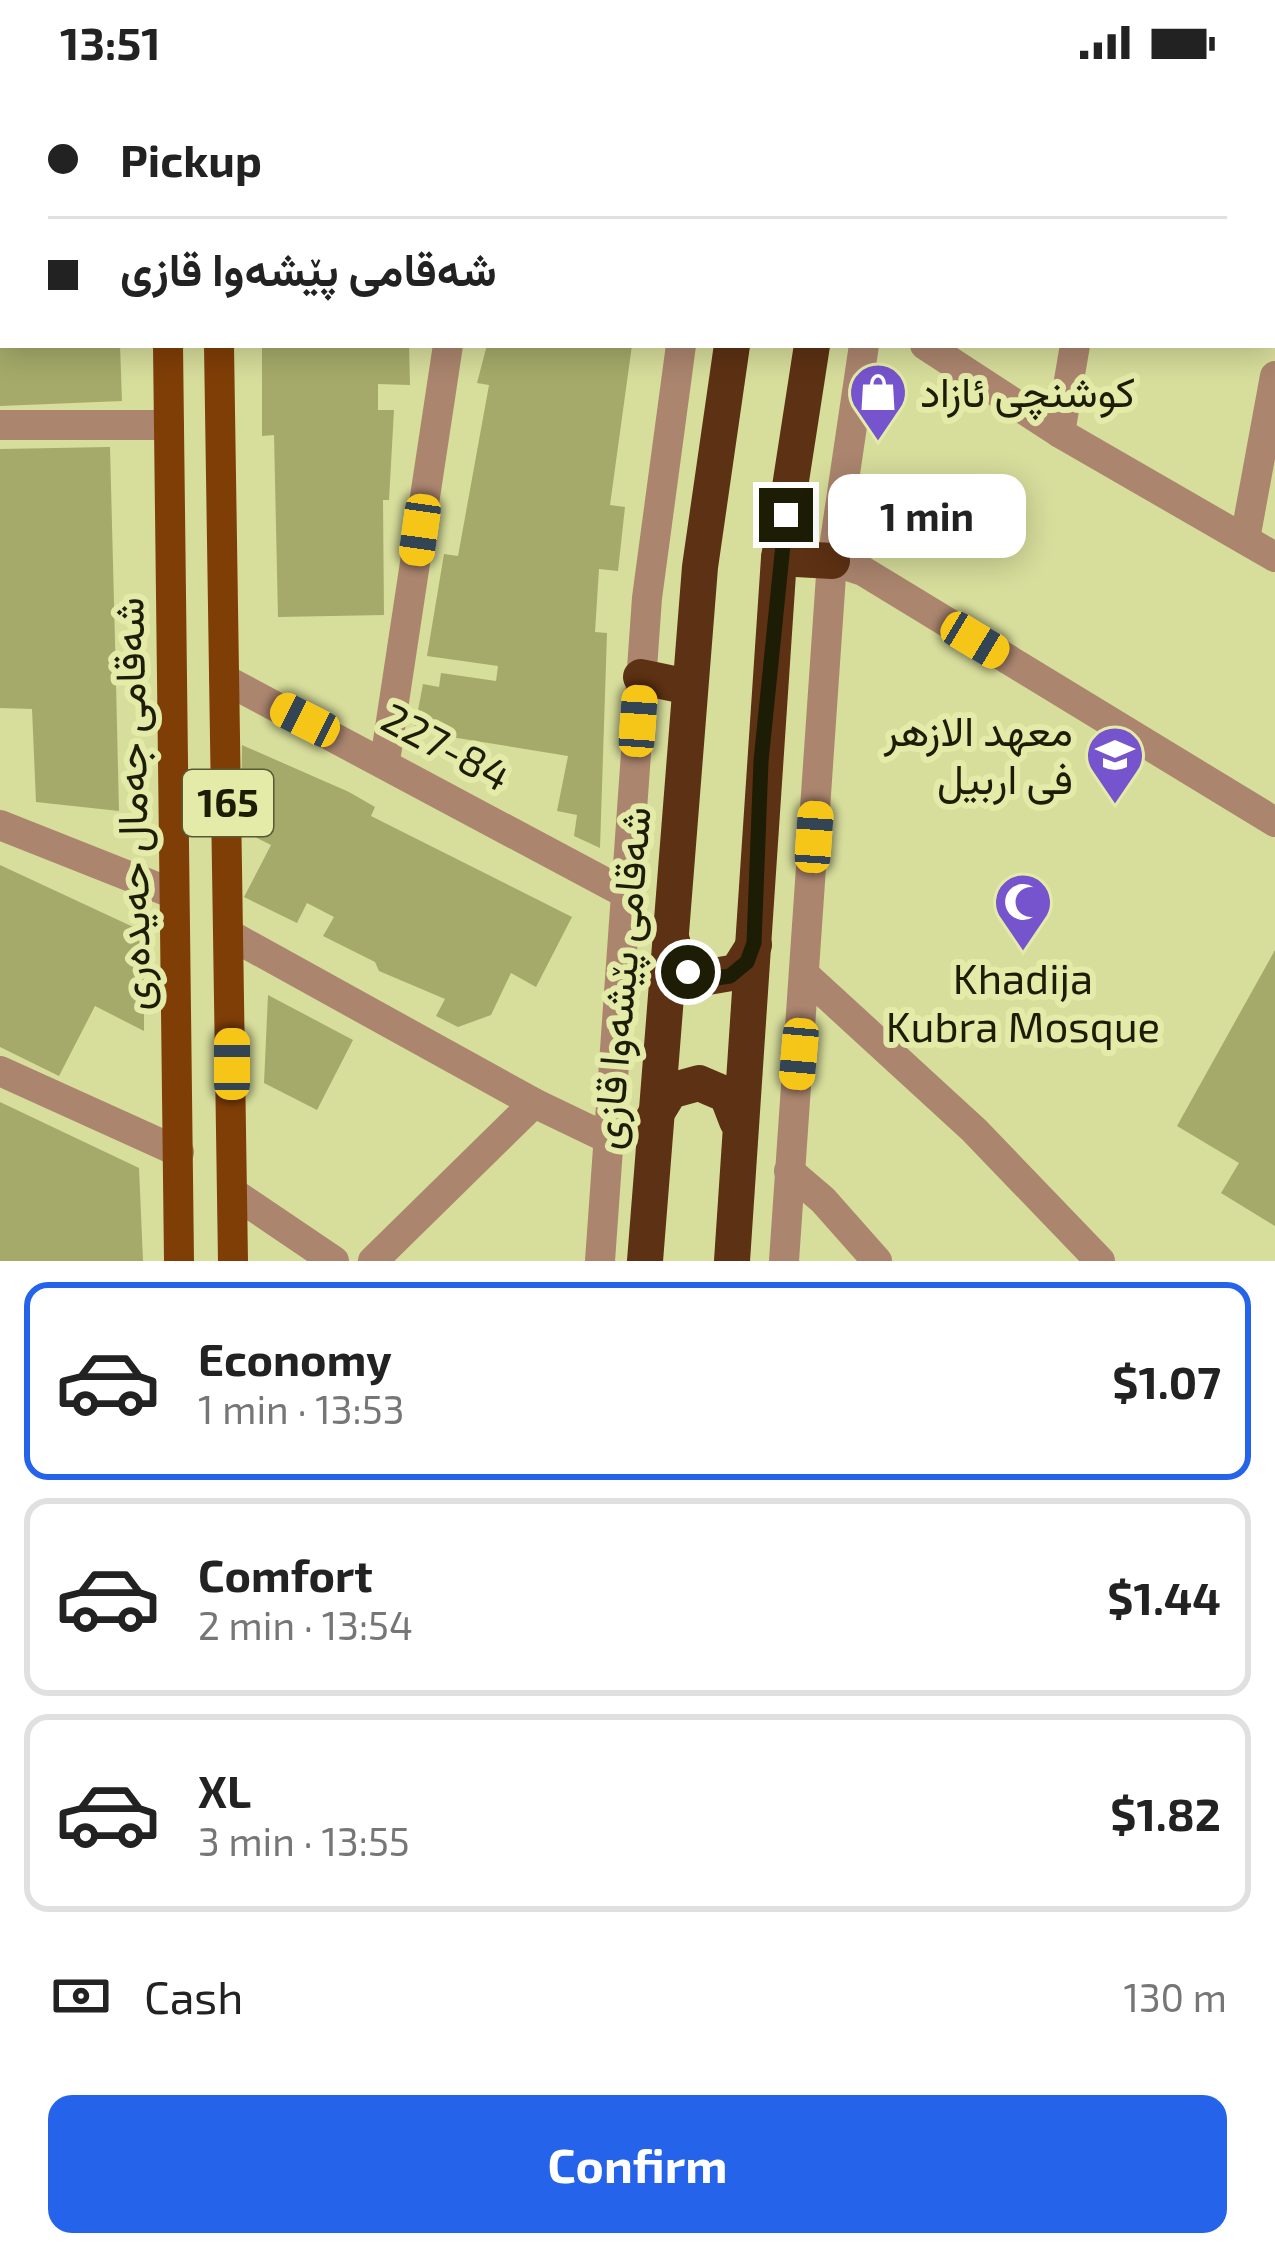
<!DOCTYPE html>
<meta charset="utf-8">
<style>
body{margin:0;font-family:"Exo 2",Vazirmatn,sans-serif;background:#f6f6f6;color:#222;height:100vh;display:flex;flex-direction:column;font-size:45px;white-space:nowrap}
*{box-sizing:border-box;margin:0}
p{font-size:39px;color:#767676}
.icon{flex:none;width:66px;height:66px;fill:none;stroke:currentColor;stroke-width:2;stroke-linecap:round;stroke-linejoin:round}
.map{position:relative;height:1177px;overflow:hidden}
.side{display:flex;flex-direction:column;background:#fff;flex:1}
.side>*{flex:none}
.banner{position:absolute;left:0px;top:0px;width:1275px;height:264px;box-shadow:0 6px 30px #0003;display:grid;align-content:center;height:264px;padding:0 48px;background:#fff}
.end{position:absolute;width:54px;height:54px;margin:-27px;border:15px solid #1c1d04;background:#fff;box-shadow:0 0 0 6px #fff}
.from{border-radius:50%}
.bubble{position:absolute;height:84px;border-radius:24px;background:#fff;box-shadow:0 6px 30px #0003;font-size:39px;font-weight:700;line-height:84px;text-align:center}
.car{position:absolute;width:36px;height:72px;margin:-36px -18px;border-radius:15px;box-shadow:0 0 9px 3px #0007;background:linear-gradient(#f5c518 24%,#345 0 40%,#f5c518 0 76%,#345 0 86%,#f5c518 0)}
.banner b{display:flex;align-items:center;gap:42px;height:114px;font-size:45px}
.banner b+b{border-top:3px solid #e0e0e0}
.banner i{width:30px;height:30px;background:#222}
ul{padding:21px 0 0;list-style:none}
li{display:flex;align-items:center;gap:36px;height:198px;margin:0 24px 18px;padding:0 24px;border:6px solid #e0e0e0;border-radius:24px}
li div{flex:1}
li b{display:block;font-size:45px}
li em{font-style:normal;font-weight:700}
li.active{border-color:#2563eb}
li>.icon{width:108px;height:108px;stroke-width:1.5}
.pay{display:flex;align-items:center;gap:30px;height:132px;padding:0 48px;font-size:45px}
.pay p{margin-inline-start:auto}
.button{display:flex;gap:24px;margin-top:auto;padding:24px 48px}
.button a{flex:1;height:138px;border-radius:24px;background:#2563eb;color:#fff;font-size:48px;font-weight:700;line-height:138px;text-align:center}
.status{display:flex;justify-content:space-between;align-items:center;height:84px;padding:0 60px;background:#fff;direction:ltr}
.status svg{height:33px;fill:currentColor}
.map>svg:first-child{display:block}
.building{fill:#a5aa6a}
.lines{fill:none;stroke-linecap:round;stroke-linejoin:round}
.minor{stroke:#ab856e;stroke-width:30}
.major{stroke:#803e07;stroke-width:30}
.highway{stroke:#5d3113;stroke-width:36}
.route{stroke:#1c1d04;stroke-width:15}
.labels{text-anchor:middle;stroke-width:12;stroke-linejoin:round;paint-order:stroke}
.shield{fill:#e4eaa8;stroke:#585a35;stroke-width:3}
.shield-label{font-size:39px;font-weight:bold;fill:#1c1d04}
.poi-label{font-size:42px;fill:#1c1d04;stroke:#e4eaa8;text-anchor:start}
.street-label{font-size:42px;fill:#1c1d04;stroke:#e4eaa8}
</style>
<div class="status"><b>13:51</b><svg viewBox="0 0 49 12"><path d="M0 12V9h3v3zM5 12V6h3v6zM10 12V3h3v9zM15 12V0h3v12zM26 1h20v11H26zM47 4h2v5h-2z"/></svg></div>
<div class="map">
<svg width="1275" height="1177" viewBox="0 0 1275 1177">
<rect width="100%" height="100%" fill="#d7dd9b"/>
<g class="building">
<polygon points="0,261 120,261 122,317 0,322"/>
<polygon points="262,261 409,261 410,301 378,300 378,326 394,326 389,416 383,416 384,531 278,533 274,351 262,352"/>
<polygon points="487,261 632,261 610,421 625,423 618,487 599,485 595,548 607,549 600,764 574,752 577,731 557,727 568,672 414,647 423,600 439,603 441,589 496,597 498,582 427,572 444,470 458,472 489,301 477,299"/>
<polygon points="110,363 115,557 119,727 36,718 32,625 0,624 0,365"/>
<polygon points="242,661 349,708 375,723 371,732 572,833 536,903 511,889 491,931 458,943 436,932 445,915 379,887 375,878 323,852 334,833 307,819 297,839 244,813 271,761 241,746"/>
<polygon points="0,781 144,848 144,947 95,922 59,992 0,963"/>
<polygon points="1275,866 1275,1142 1221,1109 1239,1079 1177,1042"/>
<polygon points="268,911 353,956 317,1026 264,999"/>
<polygon points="0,1018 139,1084 143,1177 0,1177"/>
</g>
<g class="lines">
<g class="minor">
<polyline points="493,3 493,0"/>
<polyline points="728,3 728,0"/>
<polyline points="910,3 911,0"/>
<polyline points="1120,3 1120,0"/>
<polyline points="925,261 1060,349 1275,473"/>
<polyline points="0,341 169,341"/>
<polyline points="1060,349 1075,261"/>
<polyline points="1245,455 1275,292"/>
<polyline points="832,477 863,487 1275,738"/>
<polyline points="224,595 625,809"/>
<polyline points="385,677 448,261"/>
<polyline points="0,741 174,810"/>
<polyline points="232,852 534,1019 609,1055"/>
<polyline points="805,891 974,1046 1100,1177"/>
<polyline points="0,987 179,1068"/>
<polyline points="789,1087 823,1116 877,1177"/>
<polyline points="232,1108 334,1177"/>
<polyline points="373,1177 534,1019"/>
<polyline points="600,1177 647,514 681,261"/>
<polyline points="784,1177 832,477 864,261"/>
</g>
<g class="major">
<polyline points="162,0 162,3"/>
<polyline points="215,0 215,3"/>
<polyline points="168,261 179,1177"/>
<polyline points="219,261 233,1177"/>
</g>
<g class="highway">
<polyline points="778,3 779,0"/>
<polyline points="858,3 859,0"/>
<polyline points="779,474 832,477"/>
<polyline points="641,593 689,603"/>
<polyline points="670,850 678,878 702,894 737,888 754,861"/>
<polyline points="654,1033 670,1007 699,999 727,1011 737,1037"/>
<polyline points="645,1177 700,483 732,261"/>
<polyline points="732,1177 779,474 812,261"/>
</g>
</g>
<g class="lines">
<polyline class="route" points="688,888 709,895 730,892 747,878 754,859 761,677 786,431"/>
</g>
<defs>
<symbol id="shop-pin" viewBox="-11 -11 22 30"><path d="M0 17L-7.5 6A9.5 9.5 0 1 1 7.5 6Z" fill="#7654cd" stroke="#e4eaa8"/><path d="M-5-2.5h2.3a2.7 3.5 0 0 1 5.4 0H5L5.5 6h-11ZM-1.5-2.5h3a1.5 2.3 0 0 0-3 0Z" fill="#fff"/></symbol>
<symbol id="school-pin" viewBox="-11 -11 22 30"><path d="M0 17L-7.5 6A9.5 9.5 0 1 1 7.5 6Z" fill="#7654cd" stroke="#e4eaa8"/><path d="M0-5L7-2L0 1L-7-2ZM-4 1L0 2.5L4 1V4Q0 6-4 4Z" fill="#fff"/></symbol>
<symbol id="mosque-pin" viewBox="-11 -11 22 30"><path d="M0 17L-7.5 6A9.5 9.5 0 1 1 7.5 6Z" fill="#7654cd" stroke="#e4eaa8"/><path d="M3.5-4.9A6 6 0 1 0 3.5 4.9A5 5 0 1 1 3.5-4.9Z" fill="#fff"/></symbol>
</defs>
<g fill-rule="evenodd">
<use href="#shop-pin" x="845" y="275" width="66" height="90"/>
<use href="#school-pin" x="1082" y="638" width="66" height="90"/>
<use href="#mosque-pin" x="990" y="785" width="66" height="90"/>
</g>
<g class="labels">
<rect class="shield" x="183" y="686" width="90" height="66" rx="9"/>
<g class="shield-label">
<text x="228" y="733">165</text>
</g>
<g class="poi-label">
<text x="920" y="323">کوشنچی ئازاد</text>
<text x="1073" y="662" text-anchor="end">معهد الازهر<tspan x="1073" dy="48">فی اربیل</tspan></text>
<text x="1023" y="910" text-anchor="middle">Khadija<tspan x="1023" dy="48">Kubra Mosque</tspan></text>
</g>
<g class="street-label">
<text transform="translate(446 663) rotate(28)" y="15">227-84</text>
<text transform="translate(132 720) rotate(-91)" y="15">شەقامی جەمال حەیدەری</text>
<text transform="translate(621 894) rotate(-85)" y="15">شەقامی پێشەوا قازی</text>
</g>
</g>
</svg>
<i class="end from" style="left:688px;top:888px"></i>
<i class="end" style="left:786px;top:431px"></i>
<div class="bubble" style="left:828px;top:390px;width:198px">1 min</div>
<i class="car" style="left:420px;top:446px;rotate:188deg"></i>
<i class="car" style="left:975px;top:556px;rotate:121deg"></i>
<i class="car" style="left:305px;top:636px;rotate:297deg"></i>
<i class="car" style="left:638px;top:637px;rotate:4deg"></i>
<i class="car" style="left:814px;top:753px;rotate:4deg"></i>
<i class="car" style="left:799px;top:970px;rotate:185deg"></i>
<i class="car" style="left:232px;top:980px;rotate:0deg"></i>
<div class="banner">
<b><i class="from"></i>Pickup</b>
<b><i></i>شەقامی پێشەوا قازی</b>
</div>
</div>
<section class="side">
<ul>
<li class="active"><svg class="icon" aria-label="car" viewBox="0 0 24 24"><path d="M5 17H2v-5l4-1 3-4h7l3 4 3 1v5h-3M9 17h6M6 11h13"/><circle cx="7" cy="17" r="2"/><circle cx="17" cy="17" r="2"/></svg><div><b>Economy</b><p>1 min · 13:53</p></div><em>$1.07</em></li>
<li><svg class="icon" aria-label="car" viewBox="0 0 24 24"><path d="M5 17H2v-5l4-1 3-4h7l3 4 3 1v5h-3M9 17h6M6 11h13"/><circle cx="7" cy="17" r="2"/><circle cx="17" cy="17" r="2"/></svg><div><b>Comfort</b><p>2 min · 13:54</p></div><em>$1.44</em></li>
<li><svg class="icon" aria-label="car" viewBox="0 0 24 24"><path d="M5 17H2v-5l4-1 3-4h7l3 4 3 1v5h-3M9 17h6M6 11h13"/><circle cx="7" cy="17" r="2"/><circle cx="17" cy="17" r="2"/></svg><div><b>XL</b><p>3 min · 13:55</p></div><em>$1.82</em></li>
</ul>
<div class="pay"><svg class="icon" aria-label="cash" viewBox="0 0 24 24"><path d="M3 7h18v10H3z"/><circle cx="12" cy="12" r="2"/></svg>Cash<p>130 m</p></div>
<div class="button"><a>Confirm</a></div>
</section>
